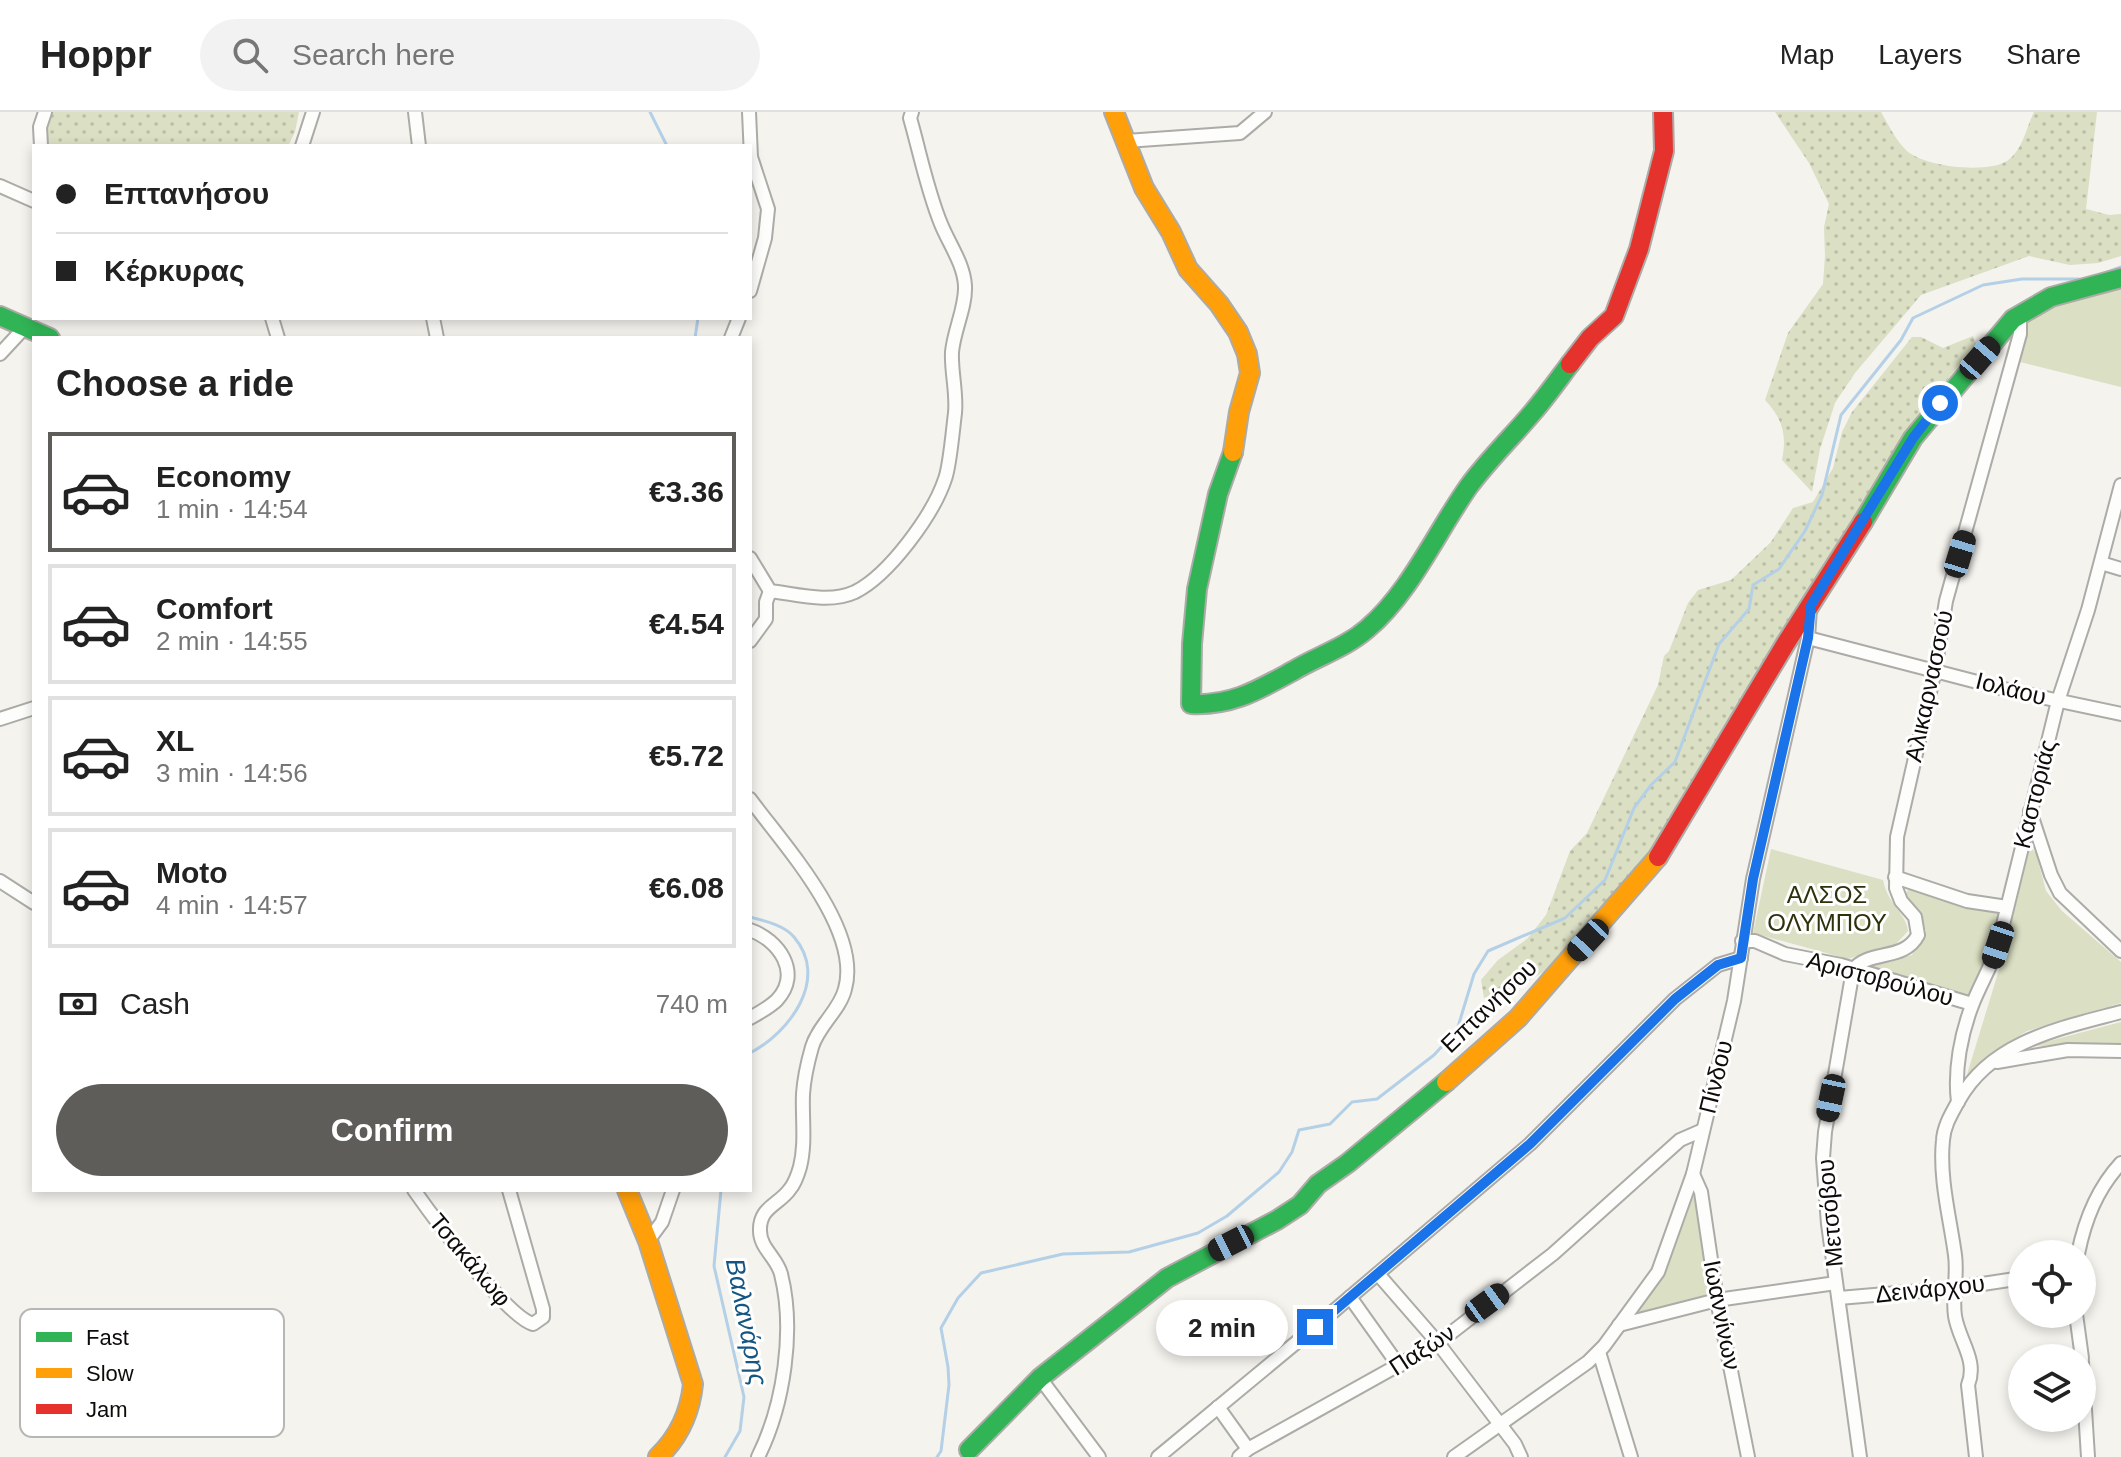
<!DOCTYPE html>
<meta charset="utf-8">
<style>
body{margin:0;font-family:Helvetica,sans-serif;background:#f2f2f2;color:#222;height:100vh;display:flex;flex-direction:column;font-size:30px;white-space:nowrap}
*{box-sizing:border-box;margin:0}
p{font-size:26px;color:#767676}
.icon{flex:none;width:44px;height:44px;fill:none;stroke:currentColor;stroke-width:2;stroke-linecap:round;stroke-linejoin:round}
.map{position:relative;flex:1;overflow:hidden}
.details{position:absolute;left:32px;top:224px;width:720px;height:856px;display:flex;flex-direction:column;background:#fff;border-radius:0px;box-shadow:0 4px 12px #0003}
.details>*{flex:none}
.top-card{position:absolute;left:32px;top:32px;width:720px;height:176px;border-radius:0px;box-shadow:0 4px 12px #0003;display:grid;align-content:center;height:176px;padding:0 24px;background:#fff}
.fabs{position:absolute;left:2008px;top:1128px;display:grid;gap:16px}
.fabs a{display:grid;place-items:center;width:88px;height:88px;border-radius:50%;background:#fff;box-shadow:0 4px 12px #0003;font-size:40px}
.end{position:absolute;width:36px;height:36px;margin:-18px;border:10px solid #1a73e8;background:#fff;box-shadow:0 0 0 4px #fff}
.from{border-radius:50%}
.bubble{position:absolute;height:56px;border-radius:28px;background:#fff;box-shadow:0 4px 12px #0003;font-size:26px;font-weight:700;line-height:56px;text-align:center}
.car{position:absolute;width:24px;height:48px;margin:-24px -12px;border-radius:10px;box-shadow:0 0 6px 2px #0007;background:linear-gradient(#222 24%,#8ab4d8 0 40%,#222 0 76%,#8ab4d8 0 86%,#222 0)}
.top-card b{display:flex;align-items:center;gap:28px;height:76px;font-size:30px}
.top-card b+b{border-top:2px solid #e0e0e0}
.top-card i{width:20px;height:20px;background:#222}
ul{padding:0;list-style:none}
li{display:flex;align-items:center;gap:24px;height:120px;margin:0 16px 12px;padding:0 8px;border:4px solid #e0e0e0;border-radius:0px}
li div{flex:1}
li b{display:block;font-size:30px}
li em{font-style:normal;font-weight:700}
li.current{border-color:#5e5d59}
li>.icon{width:72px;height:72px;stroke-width:1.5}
h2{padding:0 24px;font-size:36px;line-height:96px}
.pay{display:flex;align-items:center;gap:20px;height:88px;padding:0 24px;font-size:30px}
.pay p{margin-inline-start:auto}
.primary-button{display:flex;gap:16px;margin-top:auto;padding:16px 24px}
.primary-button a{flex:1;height:92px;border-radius:48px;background:#5e5d59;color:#fff;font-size:32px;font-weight:700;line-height:92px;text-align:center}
header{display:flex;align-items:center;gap:48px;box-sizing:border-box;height:112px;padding:0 40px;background:#fff;border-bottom:2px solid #e0e0e0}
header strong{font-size:38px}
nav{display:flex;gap:44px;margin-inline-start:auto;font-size:28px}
.search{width:560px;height:72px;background:#f2f2f2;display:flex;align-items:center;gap:20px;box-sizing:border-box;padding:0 28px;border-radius:44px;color:#767676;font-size:30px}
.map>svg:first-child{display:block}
.grass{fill:url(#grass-dots)}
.green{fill:#dbdfc3}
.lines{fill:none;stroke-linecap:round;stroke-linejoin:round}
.stream{stroke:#b4d0e7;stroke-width:3}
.street-casing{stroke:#acaba7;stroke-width:16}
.fast-casing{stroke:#acaba7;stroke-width:22}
.slow-casing{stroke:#acaba7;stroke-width:22}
.jam-casing{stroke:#acaba7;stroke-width:22}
.street{stroke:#fdfdfc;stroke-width:12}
.fast{stroke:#30b455;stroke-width:18}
.slow{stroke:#ff9f0a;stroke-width:18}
.jam{stroke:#e5322d;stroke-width:18}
.route{stroke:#1a73e8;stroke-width:10}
.labels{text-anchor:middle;stroke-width:6;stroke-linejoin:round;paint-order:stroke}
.street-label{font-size:24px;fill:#0d0c09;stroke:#fff}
.park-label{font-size:24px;fill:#2e320c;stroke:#fff}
.water-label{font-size:26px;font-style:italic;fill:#155581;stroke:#fff}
.key{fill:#fff;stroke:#b6b6b5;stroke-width:2}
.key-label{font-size:22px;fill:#0d0c09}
</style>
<header>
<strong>Hoppr</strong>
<div class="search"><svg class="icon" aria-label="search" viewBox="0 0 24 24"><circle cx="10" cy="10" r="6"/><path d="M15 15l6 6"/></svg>Search here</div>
<nav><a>Map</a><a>Layers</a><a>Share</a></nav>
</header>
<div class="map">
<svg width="2121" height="1345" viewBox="0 0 2121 1345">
<defs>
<pattern id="grass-dots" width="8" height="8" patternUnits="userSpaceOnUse" patternTransform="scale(2)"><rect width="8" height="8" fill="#dbdfc3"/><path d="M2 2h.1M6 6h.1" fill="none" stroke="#bbbea6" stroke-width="1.8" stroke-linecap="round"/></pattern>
</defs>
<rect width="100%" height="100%" fill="#f4f3ee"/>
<g class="grass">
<polygon points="49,0 299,0 295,20 288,34 47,34 44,17"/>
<path d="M1775,0H1881C1888,12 1895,27 1905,37C1921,55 1987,62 2007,49C2023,38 2026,16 2034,0H2097L2086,97L2109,103L2121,102V144L2098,151L2070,153L2029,144L1921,183L1855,261L1835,291L1820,337L1812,380L1782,348C1787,323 1783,307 1765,288L1788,221L1823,172L1825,144L1824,115L1829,92L1809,51Z"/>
<polygon points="1973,224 1976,232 1915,308 1815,468 1669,718 1633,764 1549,857 1521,873 1484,886 1481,868 1498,848 1527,827 1546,803 1570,739 1587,721 1658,573 1664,544 1669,539 1688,491 1698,478 1731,468 1771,430 1793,396 1813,390 1833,356 1842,320 1852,300 1912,225 1921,225 1943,236"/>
</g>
<g class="green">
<polygon points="2121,171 2121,275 2020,250 2029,205 2039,197"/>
<polygon points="2030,735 2036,741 2046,779 2062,799 2121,850 2121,891 2027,919 1984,947 1965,969 2005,838"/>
<path d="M1771,737L1883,768C1888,793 1906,801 1908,819L1896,832L1848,847L1753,821Z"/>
<path d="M1909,777L1999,802L1988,842L1969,884L1872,857L1870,854L1912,843L1926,819C1921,804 1915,794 1903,784Z"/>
<polygon points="2121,910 2121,932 2030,934"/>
<polygon points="1697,1085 1712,1185 1635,1203 1668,1155 1693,1086"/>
</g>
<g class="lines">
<g class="stream">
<polyline points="650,0 667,34"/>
<polyline points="2102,162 2121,155"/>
<polyline points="695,226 698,206"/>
<path d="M750,805C765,809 784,813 794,825C830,867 789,921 750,941"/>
<polyline points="721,1078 714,1154 744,1285 740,1319 725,1345"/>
<polyline points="937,1345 941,1339 949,1273 948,1255 941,1216 958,1186 981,1161 1063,1142 1129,1140 1198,1121 1227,1104 1279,1060 1292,1040 1299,1018 1330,1012 1352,990 1377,987 1434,943 1457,918 1474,862 1488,839 1565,806 1605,768 1634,696 1651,673 1675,650 1719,532 1749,497 1753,473 1779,457 1805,419 1822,383 1841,303 1901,228 1913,206 1983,173 2022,167 2079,167"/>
</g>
<defs>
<g id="street">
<polyline points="415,0 419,34"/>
<polyline points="749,0 751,45 768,97 765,126 750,179"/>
<polyline points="1126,29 1240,21 1265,0"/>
<polyline points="41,34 40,15 45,0"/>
<polyline points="302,34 313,0"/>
<polyline points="0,74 34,89"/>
<polyline points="272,206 278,226"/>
<polyline points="433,206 437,226"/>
<polyline points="731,226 739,206"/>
<polyline points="0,242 26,214"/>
<path d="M750,446L770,479C796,482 829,492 855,480C889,463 933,403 945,367C950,354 953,316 955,301C957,280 951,260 952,240C954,218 966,195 965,174C964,152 949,132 941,112C927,78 920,41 910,6L912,0"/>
<polyline points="2101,451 2121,457"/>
<polyline points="1808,526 2008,578 2121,602"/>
<polyline points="750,529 766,507 766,490 770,479"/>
<polyline points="0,607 34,596"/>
<path d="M750,687C783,732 862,817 845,877C840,898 818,914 812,935C808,949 804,967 803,982C802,1007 806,1031 800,1055C798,1062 795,1071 790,1077C779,1093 759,1095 760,1119C760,1136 777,1146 781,1162C795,1218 784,1293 758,1345"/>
<polyline points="2030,699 2051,763 2060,781 2121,839"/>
<polyline points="1895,765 1967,789 2007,795"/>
<polyline points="0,769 34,791"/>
<path d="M750,818C779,828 802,861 777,888C770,895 759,901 750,906"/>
<polyline points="1742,829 1755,829 1785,842 1841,853 1972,892"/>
<polyline points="1997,950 2068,938 2121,939"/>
<path d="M1958,990C1954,958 1961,921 1973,891C1981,871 1992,853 1998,833L2058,589L2088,498L2121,373"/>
<polyline points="1693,1062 1701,1080 1717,1188 1748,1345"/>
<path d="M414,1078C433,1105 506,1204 533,1212L543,1205V1197L509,1078"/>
<polyline points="648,1129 662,1110 673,1078"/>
<path d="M2078,1142C2085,1107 2097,1077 2121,1051"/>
<polyline points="1378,1162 1438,1231 1515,1332 1521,1345"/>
<polyline points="1350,1185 1399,1254"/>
<polyline points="1839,1186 1956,1176 2022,1166"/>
<polyline points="2076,1202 2082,1246"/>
<polyline points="1619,1213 1717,1188 1836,1171"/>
<polyline points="1599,1240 1631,1345"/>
<polyline points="2082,1250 2088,1345"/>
<polyline points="1040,1266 1099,1345"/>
<polyline points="1218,1295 1248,1337"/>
<polyline points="1158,1345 1315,1215 1530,1032 1675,887 1718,853 1741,846"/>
<polyline points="1239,1345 1248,1337 1438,1231 1553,1142 1680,1028 1703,1018"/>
<polyline points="1454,1345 1588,1250 1604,1234 1658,1160 1693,1062 1734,889 1753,767 1808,526 1810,496"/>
<path d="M1860,1345L1828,1112L1823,1046L1825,1020L1853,858C1869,837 1904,850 1918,823L1915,805L1901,789L1896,776L1897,725L1935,558L1946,489L2020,222V201"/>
<path d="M1976,1345L1968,1273C1978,1248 1959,1229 1955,1204C1952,1184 1958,1164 1955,1143C1950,1106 1939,1066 1943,1028C1944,1013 1952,1001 1959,988C1992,929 2061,916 2121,900"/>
</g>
<g id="fast">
<polyline points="0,204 50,226"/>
<path d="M1233,340L1218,382L1197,477L1192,532L1191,592C1232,594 1258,578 1293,559C1318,544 1345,536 1367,517C1410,481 1437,419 1469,374C1489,347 1512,325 1533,300C1546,285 1558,268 1570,252"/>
<polyline points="1863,410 1913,326 2013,207 2051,185 2121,166"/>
<polyline points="969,1338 1040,1266 1167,1166 1277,1108 1300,1093 1318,1072 1348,1051 1446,970"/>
</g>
<g id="slow">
<polyline points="1114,0 1144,76 1171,120 1188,157 1219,192 1238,220 1247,242 1250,261 1239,300 1233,340"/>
<polyline points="1446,970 1518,906 1658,745"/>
<path d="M627,1078L648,1129L693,1272C690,1301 679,1325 658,1345"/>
</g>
<g id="jam">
<polyline points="1570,252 1590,226 1614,204 1639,137 1664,39 1663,0"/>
<polyline points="1658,745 1786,531 1863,410"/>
</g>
</defs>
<use href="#street" class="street-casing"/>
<use href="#fast" class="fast-casing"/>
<use href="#slow" class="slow-casing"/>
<use href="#jam" class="jam-casing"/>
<use href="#street" class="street"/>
<use href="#fast" class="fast"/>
<use href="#slow" class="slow"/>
<use href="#jam" class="jam"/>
</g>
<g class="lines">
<polyline class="route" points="1315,1215 1530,1032 1675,887 1718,853 1741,846 1753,767 1808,526 1811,493 1913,326 1940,291"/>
</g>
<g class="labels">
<g class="street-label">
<text transform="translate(1929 574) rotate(-78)" y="8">Αλικαρνασσού</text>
<text transform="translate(2011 577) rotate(14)" y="8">Ιολάου</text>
<text transform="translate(2035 682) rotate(-76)" y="8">Καστοριάς</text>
<text transform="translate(1880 867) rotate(15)" y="8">Αριστοβούλου</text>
<text transform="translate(1489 894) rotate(-44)" y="8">Επτανήσου</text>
<text transform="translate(1716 965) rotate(-76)" y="8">Πίνδου</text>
<text transform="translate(1830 1101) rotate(-95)" y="8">Μετσόβου</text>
<text transform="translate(470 1148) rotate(50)" y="8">Τσακάλωφ</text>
<text transform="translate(1930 1177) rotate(-6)" y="8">Δεινάρχου</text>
<text transform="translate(1722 1203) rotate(79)" y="8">Ιωαννίνων</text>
<text transform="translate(1422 1238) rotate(-33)" y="8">Παξών</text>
</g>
<g class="park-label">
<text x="1827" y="791">ΑΛΣΟΣ<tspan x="1827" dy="28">ΟΛΥΜΠΟΥ</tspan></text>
</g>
<g class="water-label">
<text transform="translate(747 1210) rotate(79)" y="9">Βαλανάρης</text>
</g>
</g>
<rect x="20" y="1197" width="264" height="128" rx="12" class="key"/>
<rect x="36" y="1220" width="36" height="10" fill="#30b455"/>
<rect x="36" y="1256" width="36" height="10" fill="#ff9f0a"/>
<rect x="36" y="1292" width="36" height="10" fill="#e5322d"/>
<g class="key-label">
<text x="86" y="1233">Fast</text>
<text x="86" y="1269">Slow</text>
<text x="86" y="1305">Jam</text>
</g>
</svg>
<div class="fabs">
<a><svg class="icon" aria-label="locate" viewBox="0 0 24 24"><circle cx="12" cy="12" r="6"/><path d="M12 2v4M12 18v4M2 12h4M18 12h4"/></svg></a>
<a><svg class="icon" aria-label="layers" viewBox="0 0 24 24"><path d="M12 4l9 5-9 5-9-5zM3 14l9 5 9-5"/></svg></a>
</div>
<i class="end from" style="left:1940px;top:291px"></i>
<i class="end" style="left:1315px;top:1215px"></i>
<div class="bubble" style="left:1156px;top:1188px;width:132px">2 min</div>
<i class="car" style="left:1980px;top:246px;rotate:41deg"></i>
<i class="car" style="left:1960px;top:442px;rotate:17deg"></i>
<i class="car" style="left:1588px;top:828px;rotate:223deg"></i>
<i class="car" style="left:1998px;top:833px;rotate:198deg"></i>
<i class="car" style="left:1831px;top:986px;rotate:192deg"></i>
<i class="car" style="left:1231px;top:1131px;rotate:243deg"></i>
<i class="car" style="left:1487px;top:1191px;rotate:54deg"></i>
<div class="top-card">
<b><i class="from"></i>Επτανήσου</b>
<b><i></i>Κέρκυρας</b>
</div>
<section class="details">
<h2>Choose a ride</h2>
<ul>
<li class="current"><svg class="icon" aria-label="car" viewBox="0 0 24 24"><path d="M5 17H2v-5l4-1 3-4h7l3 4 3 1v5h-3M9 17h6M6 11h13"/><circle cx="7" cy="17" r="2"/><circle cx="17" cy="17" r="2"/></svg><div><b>Economy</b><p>1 min · 14:54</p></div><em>€3.36</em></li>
<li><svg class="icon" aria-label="car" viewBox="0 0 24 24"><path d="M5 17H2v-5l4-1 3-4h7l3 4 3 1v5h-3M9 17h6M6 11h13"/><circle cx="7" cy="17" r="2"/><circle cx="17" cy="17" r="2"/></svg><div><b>Comfort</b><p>2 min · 14:55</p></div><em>€4.54</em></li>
<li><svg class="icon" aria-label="car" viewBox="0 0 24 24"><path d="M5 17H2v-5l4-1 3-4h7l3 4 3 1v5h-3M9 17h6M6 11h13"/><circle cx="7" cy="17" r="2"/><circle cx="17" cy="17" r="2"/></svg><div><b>XL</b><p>3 min · 14:56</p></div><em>€5.72</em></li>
<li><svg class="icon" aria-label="car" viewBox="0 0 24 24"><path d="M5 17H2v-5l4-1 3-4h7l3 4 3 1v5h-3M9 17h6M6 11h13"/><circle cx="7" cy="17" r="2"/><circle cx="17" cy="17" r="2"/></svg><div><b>Moto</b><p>4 min · 14:57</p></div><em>€6.08</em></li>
</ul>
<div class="pay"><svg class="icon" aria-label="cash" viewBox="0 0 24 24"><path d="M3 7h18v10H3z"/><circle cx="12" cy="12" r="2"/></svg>Cash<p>740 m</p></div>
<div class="primary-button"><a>Confirm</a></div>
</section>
</div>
